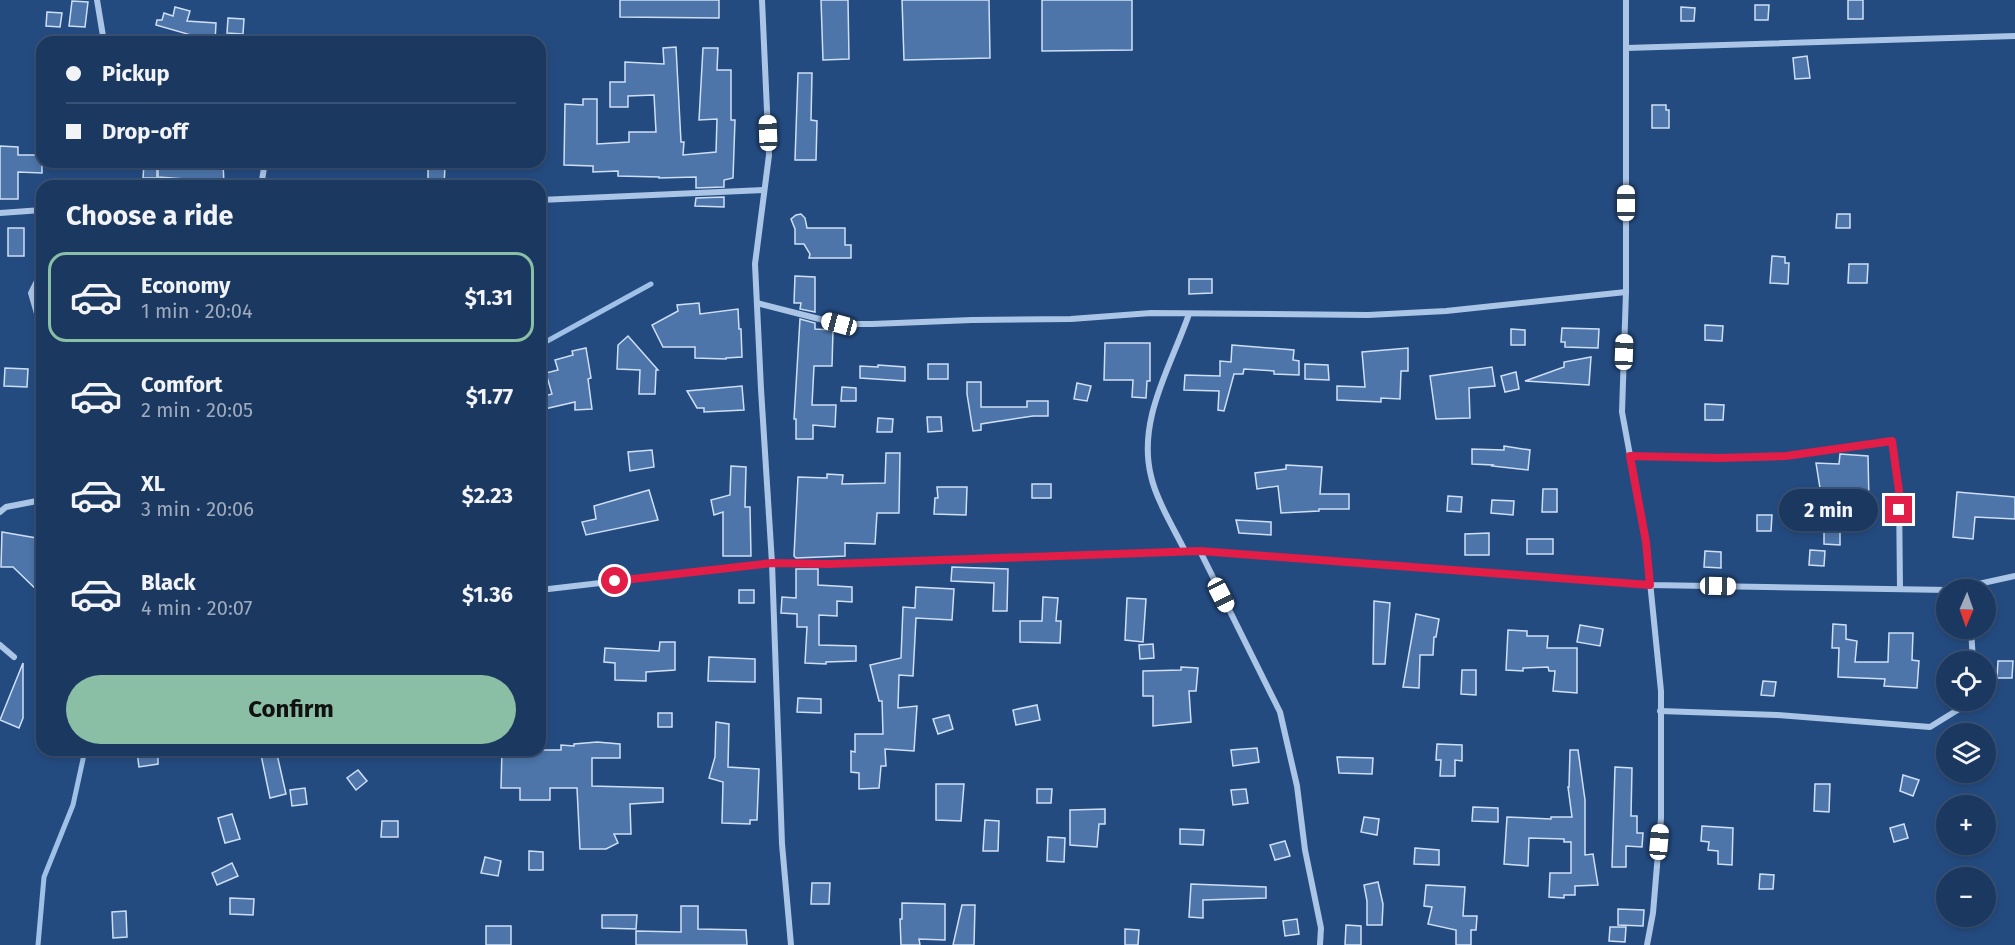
<!DOCTYPE html>
<meta charset="utf-8">
<style>
body{margin:0;font-family:"Fira Sans",sans-serif;background:#284369;color:#f1f3f6;height:100vh;display:flex;flex-direction:column;font-size:22px;white-space:nowrap}
*{box-sizing:border-box;margin:0}
p{font-size:20px;color:#a0acbd}
.icon{flex:none;width:33px;height:33px;fill:none;stroke:currentColor;stroke-width:2;stroke-linecap:round;stroke-linejoin:round}
.map{position:relative;flex:1;overflow:hidden}
.side{position:absolute;left:36px;top:180px;width:510px;height:576px;display:flex;flex-direction:column;background:#1b3860;border-radius:18px;box-shadow:0 3px 9px #0003,0 0 0 2px #395275}
.side>*{flex:none}
.hud{position:absolute;left:36px;top:36px;width:510px;height:132px;border-radius:18px;box-shadow:0 3px 9px #0003,0 0 0 2px #395275;display:grid;align-content:center;height:132px;padding:0 30px;background:#1b3860}
.needle{width:39px;rotate:182deg}
.tools{position:absolute;left:1936px;top:579px;display:grid;gap:12px}
.tools a{display:grid;place-items:center;width:60px;height:60px;border-radius:50%;background:#1b3860;box-shadow:0 3px 9px #0003,0 0 0 2px #395275;font-size:30px}
.end{position:absolute;width:27px;height:27px;margin:-14px;border:8px solid #e11d48;background:#fff;box-shadow:0 0 0 3px #fff}
.from{border-radius:50%}
.bubble{position:absolute;height:42px;border-radius:21px;background:#1b3860;box-shadow:0 3px 9px #0003,0 0 0 2px #395275;font-size:20px;font-weight:700;line-height:42px;text-align:center}
.car{position:absolute;width:18px;height:36px;margin:-18px -9px;border-radius:8px;box-shadow:0 0 4px 2px #0007;background:linear-gradient(#fff 24%,#345 0 40%,#fff 0 76%,#345 0 86%,#fff 0)}
.hud b{display:flex;align-items:center;gap:21px;height:57px;font-size:22px}
.hud b+b{border-top:2px solid #395275}
.hud i{width:15px;height:15px;background:#f1f3f6}
ul{padding:0;list-style:none}
li{display:flex;align-items:center;gap:18px;height:90px;margin:0 12px 9px;padding:0 18px;border:3px solid transparent;border-radius:18px}
li div{flex:1}
li b{display:block;font-size:22px}
li em{font-style:normal;font-weight:700}
li.active{border-color:#8abfa5}
li>.icon{width:54px;height:54px;stroke-width:1.5}
h2{padding:0 30px;font-size:27px;line-height:72px}
.primary-button{display:flex;gap:12px;margin-top:auto;padding:12px 30px}
.primary-button a{flex:1;height:69px;border-radius:36px;background:#8abfa5;color:#111;font-size:24px;font-weight:700;line-height:69px;text-align:center}
.map>svg:first-child{display:block}
.lines{fill:none;stroke-linecap:round;stroke-linejoin:round}
.stream{stroke:#9fc0e7;stroke-width:5}
.building{fill:#4d75a9;stroke:#cedff5;stroke-width:1.5}
.minor{stroke:#abc5e6;stroke-width:6}
.route{stroke:#e11d48;stroke-width:8}
</style>
<div class="map">
<svg width="2015" height="945" viewBox="0 0 2015 945">
<rect width="100%" height="100%" fill="#244b80"/>
<g class="lines">
<g class="stream">
<polyline points="540,345 651,284"/>
<polyline points="38,945 44,877 73,805 85,750"/>
</g>
</g>
<g class="building">
<polygon points="620,0 719,0 719,18 620,17"/>
<polygon points="821,0 848,0 849,59 823,60"/>
<polygon points="902,0 989,0 990,58 904,60"/>
<polygon points="1042,0 1132,0 1132,50 1042,51"/>
<rect x="1848" y="0" width="15" height="19"/>
<polygon points="72,1 88,2 85,27 69,26"/>
<polygon points="1755,5 1769,5 1768,20 1755,20"/>
<polygon points="175,7 190,11 187,21 216,23 215,42 191,42 191,35 156,25 157,20 162,20 164,13 173,16"/>
<polygon points="1681,7 1695,8 1694,21 1681,21"/>
<polygon points="47,12 62,13 60,27 46,26"/>
<polygon points="228,18 244,19 243,34 227,33"/>
<polygon points="676,47 681,142 684,142 683,155 716,152 717,119 699,120 703,48 718,48 717,70 731,70 731,120 735,120 733,178 724,180 724,187 696,188 696,177 659,178 659,177 618,176 618,171 593,172 593,166 564,165 565,104 583,105 583,99 597,99 597,144 629,142 629,132 656,132 654,95 628,96 628,107 610,107 610,82 625,82 625,62 664,64 663,48"/>
<polygon points="1807,56 1810,78 1795,79 1793,58"/>
<polygon points="798,73 812,73 811,120 817,121 816,160 795,160"/>
<polygon points="1652,105 1666,105 1666,110 1669,110 1669,128 1652,128"/>
<polygon points="0,146 18,147 18,155 42,155 42,173 18,172 18,199 0,199"/>
<polygon points="223,162 224,185 199,186 198,180 158,177 158,163"/>
<polygon points="144,164 157,164 157,178 143,178"/>
<polygon points="428,165 445,166 444,186 428,186"/>
<polygon points="724,197 724,207 695,206 696,198"/>
<polygon points="801,214 805,218 807,228 845,228 845,245 851,245 851,258 809,258 810,254 804,244 795,244 795,229 791,219 796,215"/>
<polygon points="1837,214 1850,214 1850,228 1836,228"/>
<rect x="8" y="228" width="16" height="28"/>
<polygon points="1772,256 1785,257 1785,263 1789,263 1788,284 1770,283"/>
<polygon points="1849,264 1868,264 1867,283 1848,283"/>
<polygon points="795,276 815,277 815,312 800,309 801,303 794,303"/>
<polygon points="1189,279 1212,279 1212,293 1189,294"/>
<polygon points="699,303 700,314 738,309 739,329 741,329 742,357 726,358 726,359 695,358 695,347 663,347 652,325 678,311 677,305"/>
<polygon points="800,319 815,323 815,329 833,330 832,366 814,366 812,405 836,405 835,427 813,425 813,439 796,439 796,419 794,419"/>
<polygon points="1705,325 1723,326 1722,341 1705,340"/>
<polygon points="1562,328 1599,329 1598,348 1565,347 1565,342 1561,342"/>
<polygon points="1511,329 1525,330 1525,345 1511,345"/>
<polygon points="628,336 658,370 656,370 655,394 639,394 640,370 617,369 618,345"/>
<polygon points="1105,343 1150,343 1150,381 1147,381 1146,398 1132,397 1133,380 1104,380"/>
<polygon points="1232,345 1294,350 1293,360 1299,361 1299,375 1274,374 1274,371 1244,369 1243,374 1234,374 1224,411 1218,410 1219,391 1184,390 1185,375 1220,376 1220,361 1231,362"/>
<polygon points="586,348 591,378 588,379 592,409 575,410 575,402 540,410 540,397 552,394 546,373 558,370 555,360 573,355 572,351"/>
<polygon points="1408,348 1408,371 1401,371 1400,399 1381,398 1381,402 1337,400 1337,386 1365,387 1362,352"/>
<polygon points="1591,357 1589,385 1525,381 1564,367 1564,362"/>
<rect x="928" y="364" width="20" height="15"/>
<polygon points="1305,364 1328,365 1329,380 1305,379"/>
<polygon points="878,365 905,367 905,381 860,378 860,366 878,367"/>
<polygon points="1492,367 1495,386 1469,388 1470,418 1436,419 1430,376"/>
<polygon points="5,368 28,369 27,387 4,386"/>
<polygon points="1516,372 1519,389 1505,392 1501,376"/>
<polygon points="967,382 981,382 981,407 1027,407 1027,401 1048,401 1048,416 1033,416 981,424 981,430 973,431 967,394"/>
<polygon points="1077,383 1091,386 1087,401 1074,399"/>
<polygon points="742,386 744,410 704,412 704,408 697,408 687,391"/>
<polygon points="842,387 856,388 856,401 841,401"/>
<polygon points="1705,404 1724,405 1723,420 1705,420"/>
<polygon points="927,417 941,417 942,431 928,432"/>
<polygon points="878,418 893,419 892,432 877,432"/>
<polygon points="1504,446 1530,450 1528,470 1492,466 1493,465 1472,464 1472,449 1504,450"/>
<polygon points="652,450 654,467 630,471 628,452"/>
<polygon points="886,453 900,453 899,513 877,513 875,544 845,543 845,556 796,558 794,556 798,477 827,478 827,474 843,475 842,484 885,483"/>
<polygon points="1840,454 1868,456 1869,503 1852,504 1852,532 1840,532 1840,545 1824,544 1824,513 1816,463 1839,464"/>
<polygon points="1286,465 1322,467 1320,494 1349,494 1349,509 1319,509 1319,511 1281,513 1278,486 1257,489 1255,473 1286,469"/>
<polygon points="731,466 746,467 745,507 750,507 751,556 723,556 723,512 714,515 711,500 730,495"/>
<rect x="1032" y="484" width="19" height="14"/>
<polygon points="937,487 967,487 966,515 934,514 935,498 938,498"/>
<polygon points="1543,489 1557,489 1557,512 1542,512"/>
<polygon points="649,490 658,520 586,535 582,522 596,519 594,506"/>
<polygon points="1957,492 2015,497 2015,519 1975,517 1973,539 1953,537"/>
<polygon points="1448,496 1462,497 1461,512 1447,511"/>
<polygon points="1492,500 1514,501 1513,515 1491,513"/>
<polygon points="1757,515 1772,515 1771,531 1757,531"/>
<polygon points="1236,520 1271,522 1271,535 1239,533"/>
<polygon points="2,532 42,539 42,595 13,567 1,567"/>
<polygon points="1489,533 1489,555 1465,555 1465,534"/>
<rect x="1527" y="539" width="26" height="15"/>
<polygon points="1810,550 1825,551 1824,566 1809,565"/>
<polygon points="1705,551 1721,552 1721,568 1704,567"/>
<polygon points="952,567 1008,569 1007,611 993,611 994,583 951,581"/>
<polygon points="796,569 818,569 818,585 852,587 852,602 837,601 837,616 819,615 819,645 856,646 856,661 826,662 826,664 805,663 807,627 797,627 797,614 781,613 782,597 796,598"/>
<polygon points="916,587 954,589 952,620 916,618 913,676 899,675 898,708 917,706 914,751 885,749 886,766 881,766 879,788 859,789 859,773 851,772 851,751 855,752 855,734 883,734 882,701 879,701 870,665 901,658 903,607 915,608"/>
<rect x="739" y="590" width="15" height="13"/>
<polygon points="1043,597 1058,598 1056,621 1061,621 1060,643 1020,642 1020,621 1042,621"/>
<polygon points="1127,598 1146,599 1143,642 1125,640"/>
<polygon points="1374,601 1390,603 1385,664 1373,664"/>
<polygon points="1416,614 1439,619 1436,637 1434,637 1433,655 1420,655 1419,688 1403,687"/>
<polygon points="1833,624 1846,625 1846,639 1857,641 1855,662 1888,662 1889,633 1913,633 1912,660 1919,661 1917,688 1884,686 1885,679 1838,677 1839,648 1832,648"/>
<polygon points="1580,625 1603,629 1600,646 1577,642"/>
<polygon points="1508,630 1527,631 1527,636 1548,636 1547,648 1577,648 1577,693 1553,691 1555,671 1549,671 1548,667 1523,668 1523,671 1506,670"/>
<polygon points="660,642 675,642 675,670 646,672 646,681 615,680 615,663 604,662 605,648 659,651"/>
<polygon points="1153,644 1154,658 1140,659 1139,645"/>
<polygon points="709,657 755,659 755,682 708,681"/>
<polygon points="1998,661 2013,661 2012,678 1997,678"/>
<polygon points="23,663 23,718 19,728 0,720"/>
<polygon points="1181,667 1198,668 1196,691 1189,691 1191,722 1153,726 1153,696 1143,696 1143,671 1181,670"/>
<polygon points="1462,670 1476,670 1476,695 1461,694"/>
<polygon points="1763,681 1776,682 1774,696 1761,695"/>
<polygon points="798,698 821,699 821,713 797,712"/>
<polygon points="1037,705 1040,720 1016,725 1013,710"/>
<rect x="658" y="713" width="14" height="14"/>
<polygon points="949,715 953,729 938,734 933,719"/>
<polygon points="716,722 729,724 728,767 759,769 757,820 750,820 750,824 722,823 723,782 709,778 715,757"/>
<polygon points="597,742 620,744 620,758 592,758 592,786 663,788 663,802 630,804 631,834 614,834 618,843 606,849 580,849 577,788 550,788 550,800 520,800 520,788 501,788 502,750 561,750 561,745 574,746 574,744"/>
<polygon points="1437,744 1462,745 1462,761 1455,760 1455,776 1440,776 1441,760 1436,760"/>
<polygon points="1257,748 1259,762 1233,766 1231,750"/>
<polygon points="150,750 158,750 158,764 139,767 137,752"/>
<polygon points="260,750 276,750 286,794 270,798"/>
<polygon points="1570,750 1578,750 1585,800 1585,855 1593,854 1598,885 1575,886 1575,895 1564,895 1564,898 1549,897 1550,873 1571,873 1571,842 1564,842 1564,839 1529,838 1528,866 1504,864 1507,817 1551,819 1551,817 1572,817 1568,787 1569,787"/>
<polygon points="1337,757 1373,758 1372,774 1339,773"/>
<polygon points="1615,767 1632,768 1631,816 1637,816 1637,833 1643,833 1642,847 1626,846 1626,867 1612,867"/>
<polygon points="358,770 367,781 356,790 347,778"/>
<polygon points="1903,775 1919,780 1913,796 1900,791"/>
<polygon points="936,784 964,784 961,821 936,820"/>
<polygon points="1815,784 1830,784 1829,812 1814,811"/>
<polygon points="305,788 307,804 292,806 290,790"/>
<polygon points="1037,789 1052,789 1051,803 1037,803"/>
<polygon points="1246,789 1248,803 1233,805 1231,790"/>
<polygon points="1473,807 1498,808 1498,822 1472,821"/>
<polygon points="1105,809 1105,824 1099,824 1097,847 1070,845 1070,810"/>
<polygon points="232,814 240,839 225,843 218,818"/>
<polygon points="1364,817 1379,819 1377,835 1361,832"/>
<polygon points="985,820 999,821 998,851 983,851"/>
<polygon points="382,821 398,821 398,837 381,837"/>
<polygon points="1904,824 1908,838 1894,842 1890,828"/>
<polygon points="1702,826 1733,828 1732,865 1718,864 1718,851 1708,850 1709,842 1701,841"/>
<polygon points="1180,829 1204,830 1203,845 1180,844"/>
<polygon points="1048,837 1065,838 1064,862 1047,861"/>
<polygon points="1285,841 1290,856 1275,860 1270,845"/>
<polygon points="1415,848 1439,850 1439,865 1414,864"/>
<polygon points="529,851 543,852 543,870 529,870"/>
<polygon points="485,857 501,861 498,876 481,873"/>
<polygon points="232,863 238,876 217,885 212,873"/>
<polygon points="1760,874 1774,875 1773,889 1759,889"/>
<polygon points="1378,882 1383,904 1382,925 1367,925 1367,901 1364,885"/>
<polygon points="812,883 830,883 829,904 811,904"/>
<polygon points="1191,884 1266,887 1266,898 1203,900 1203,918 1189,917"/>
<polygon points="1426,885 1465,887 1463,916 1477,916 1476,930 1471,930 1471,945 1456,945 1456,930 1428,924 1432,907 1424,906"/>
<polygon points="230,898 254,899 253,915 230,914"/>
<polygon points="902,903 945,904 945,940 919,939 920,945 901,945 900,919 902,919"/>
<polygon points="962,905 975,905 974,945 953,945"/>
<polygon points="681,906 698,906 698,929 746,930 747,945 636,945 636,931 681,932"/>
<polygon points="1618,909 1644,910 1643,926 1618,925"/>
<polygon points="126,911 127,937 113,938 112,912"/>
<polygon points="602,915 637,915 636,929 602,928"/>
<polygon points="1297,919 1299,934 1285,936 1283,921"/>
<polygon points="1346,925 1361,926 1361,945 1345,945"/>
<rect x="486" y="926" width="25" height="19"/>
<polygon points="1610,927 1626,927 1625,942 1609,941"/>
<polygon points="1125,929 1139,930 1138,945 1125,945"/>
</g>
<g class="lines">
<g class="minor">
<polyline points="97,0 104,42"/>
<polyline points="762,0 769,155 755,264 761,389 772,563 782,844 791,945"/>
<polyline points="1626,0 1626,292 1622,412 1646,542 1661,691 1661,818 1653,913 1647,945"/>
<polyline points="1626,48 2015,36"/>
<polyline points="261,186 265,162"/>
<polyline points="540,200 764,190"/>
<polyline points="0,213 42,210"/>
<polyline points="42,271 31,293 42,331"/>
<polyline points="757,303 839,324 872,324 972,320 1071,319 1151,313 1368,315 1446,311 1626,292"/>
<polyline points="1630,456 1719,458 1786,456 1892,441 1899,491 1900,589"/>
<polyline points="0,512 6,507 42,500"/>
<path d="M1185,551C1174,529 1156,499 1151,476C1137,420 1171,366 1189,314"/>
<polyline points="1200,551 1650,585 1949,590"/>
<polyline points="540,590 772,563 829,564 1200,551 1280,712 1297,786 1305,850 1321,928 1320,945"/>
<polyline points="1951,590 2015,576"/>
<polyline points="1971,628 1973,662"/>
<polyline points="0,645 14,657"/>
<polyline points="1660,711 1777,715 1930,727 1964,706 1966,700"/>
</g>
</g>
<g class="lines">
<polyline class="route" points="615,581 772,563 829,564 1200,551 1650,585 1646,542 1630,456 1719,458 1786,456 1892,441 1899,491 1899,510"/>
</g>
</svg>
<div class="tools">
<a><svg class="needle" viewBox="-14 -14 28 28"><path d="M0-13l5 13h-10z" fill="#e53935"/><path d="M0 13l5-13h-10z" fill="#a0acbd"/></svg></a>
<a><svg class="icon" aria-label="locate" viewBox="0 0 24 24"><circle cx="12" cy="12" r="6"/><path d="M12 2v4M12 18v4M2 12h4M18 12h4"/></svg></a>
<a><svg class="icon" aria-label="layers" viewBox="0 0 24 24"><path d="M12 4l9 5-9 5-9-5zM3 14l9 5 9-5"/></svg></a>
<a>+</a>
<a>−</a>
</div>
<i class="end from" style="left:615px;top:581px"></i>
<i class="end" style="left:1899px;top:510px"></i>
<div class="bubble" style="left:1779px;top:489px;width:99px">2 min</div>
<i class="car" style="left:768px;top:133px;rotate:358deg"></i>
<i class="car" style="left:1626px;top:203px;rotate:0deg"></i>
<i class="car" style="left:839px;top:324px;rotate:285deg"></i>
<i class="car" style="left:1624px;top:352px;rotate:2deg"></i>
<i class="car" style="left:1718px;top:586px;rotate:91deg"></i>
<i class="car" style="left:1221px;top:595px;rotate:153deg"></i>
<i class="car" style="left:1659px;top:842px;rotate:5deg"></i>
<div class="hud">
<b><i class="from"></i>Pickup</b>
<b><i></i>Drop-off</b>
</div>
<section class="side">
<h2>Choose a ride</h2>
<ul>
<li class="active"><svg class="icon" aria-label="car" viewBox="0 0 24 24"><path d="M5 17H2v-5l4-1 3-4h7l3 4 3 1v5h-3M9 17h6M6 11h13"/><circle cx="7" cy="17" r="2"/><circle cx="17" cy="17" r="2"/></svg><div><b>Economy</b><p>1 min · 20:04</p></div><em>$1.31</em></li>
<li><svg class="icon" aria-label="car" viewBox="0 0 24 24"><path d="M5 17H2v-5l4-1 3-4h7l3 4 3 1v5h-3M9 17h6M6 11h13"/><circle cx="7" cy="17" r="2"/><circle cx="17" cy="17" r="2"/></svg><div><b>Comfort</b><p>2 min · 20:05</p></div><em>$1.77</em></li>
<li><svg class="icon" aria-label="car" viewBox="0 0 24 24"><path d="M5 17H2v-5l4-1 3-4h7l3 4 3 1v5h-3M9 17h6M6 11h13"/><circle cx="7" cy="17" r="2"/><circle cx="17" cy="17" r="2"/></svg><div><b>XL</b><p>3 min · 20:06</p></div><em>$2.23</em></li>
<li><svg class="icon" aria-label="car" viewBox="0 0 24 24"><path d="M5 17H2v-5l4-1 3-4h7l3 4 3 1v5h-3M9 17h6M6 11h13"/><circle cx="7" cy="17" r="2"/><circle cx="17" cy="17" r="2"/></svg><div><b>Black</b><p>4 min · 20:07</p></div><em>$1.36</em></li>
</ul>
<div class="primary-button"><a>Confirm</a></div>
</section>
</div>
